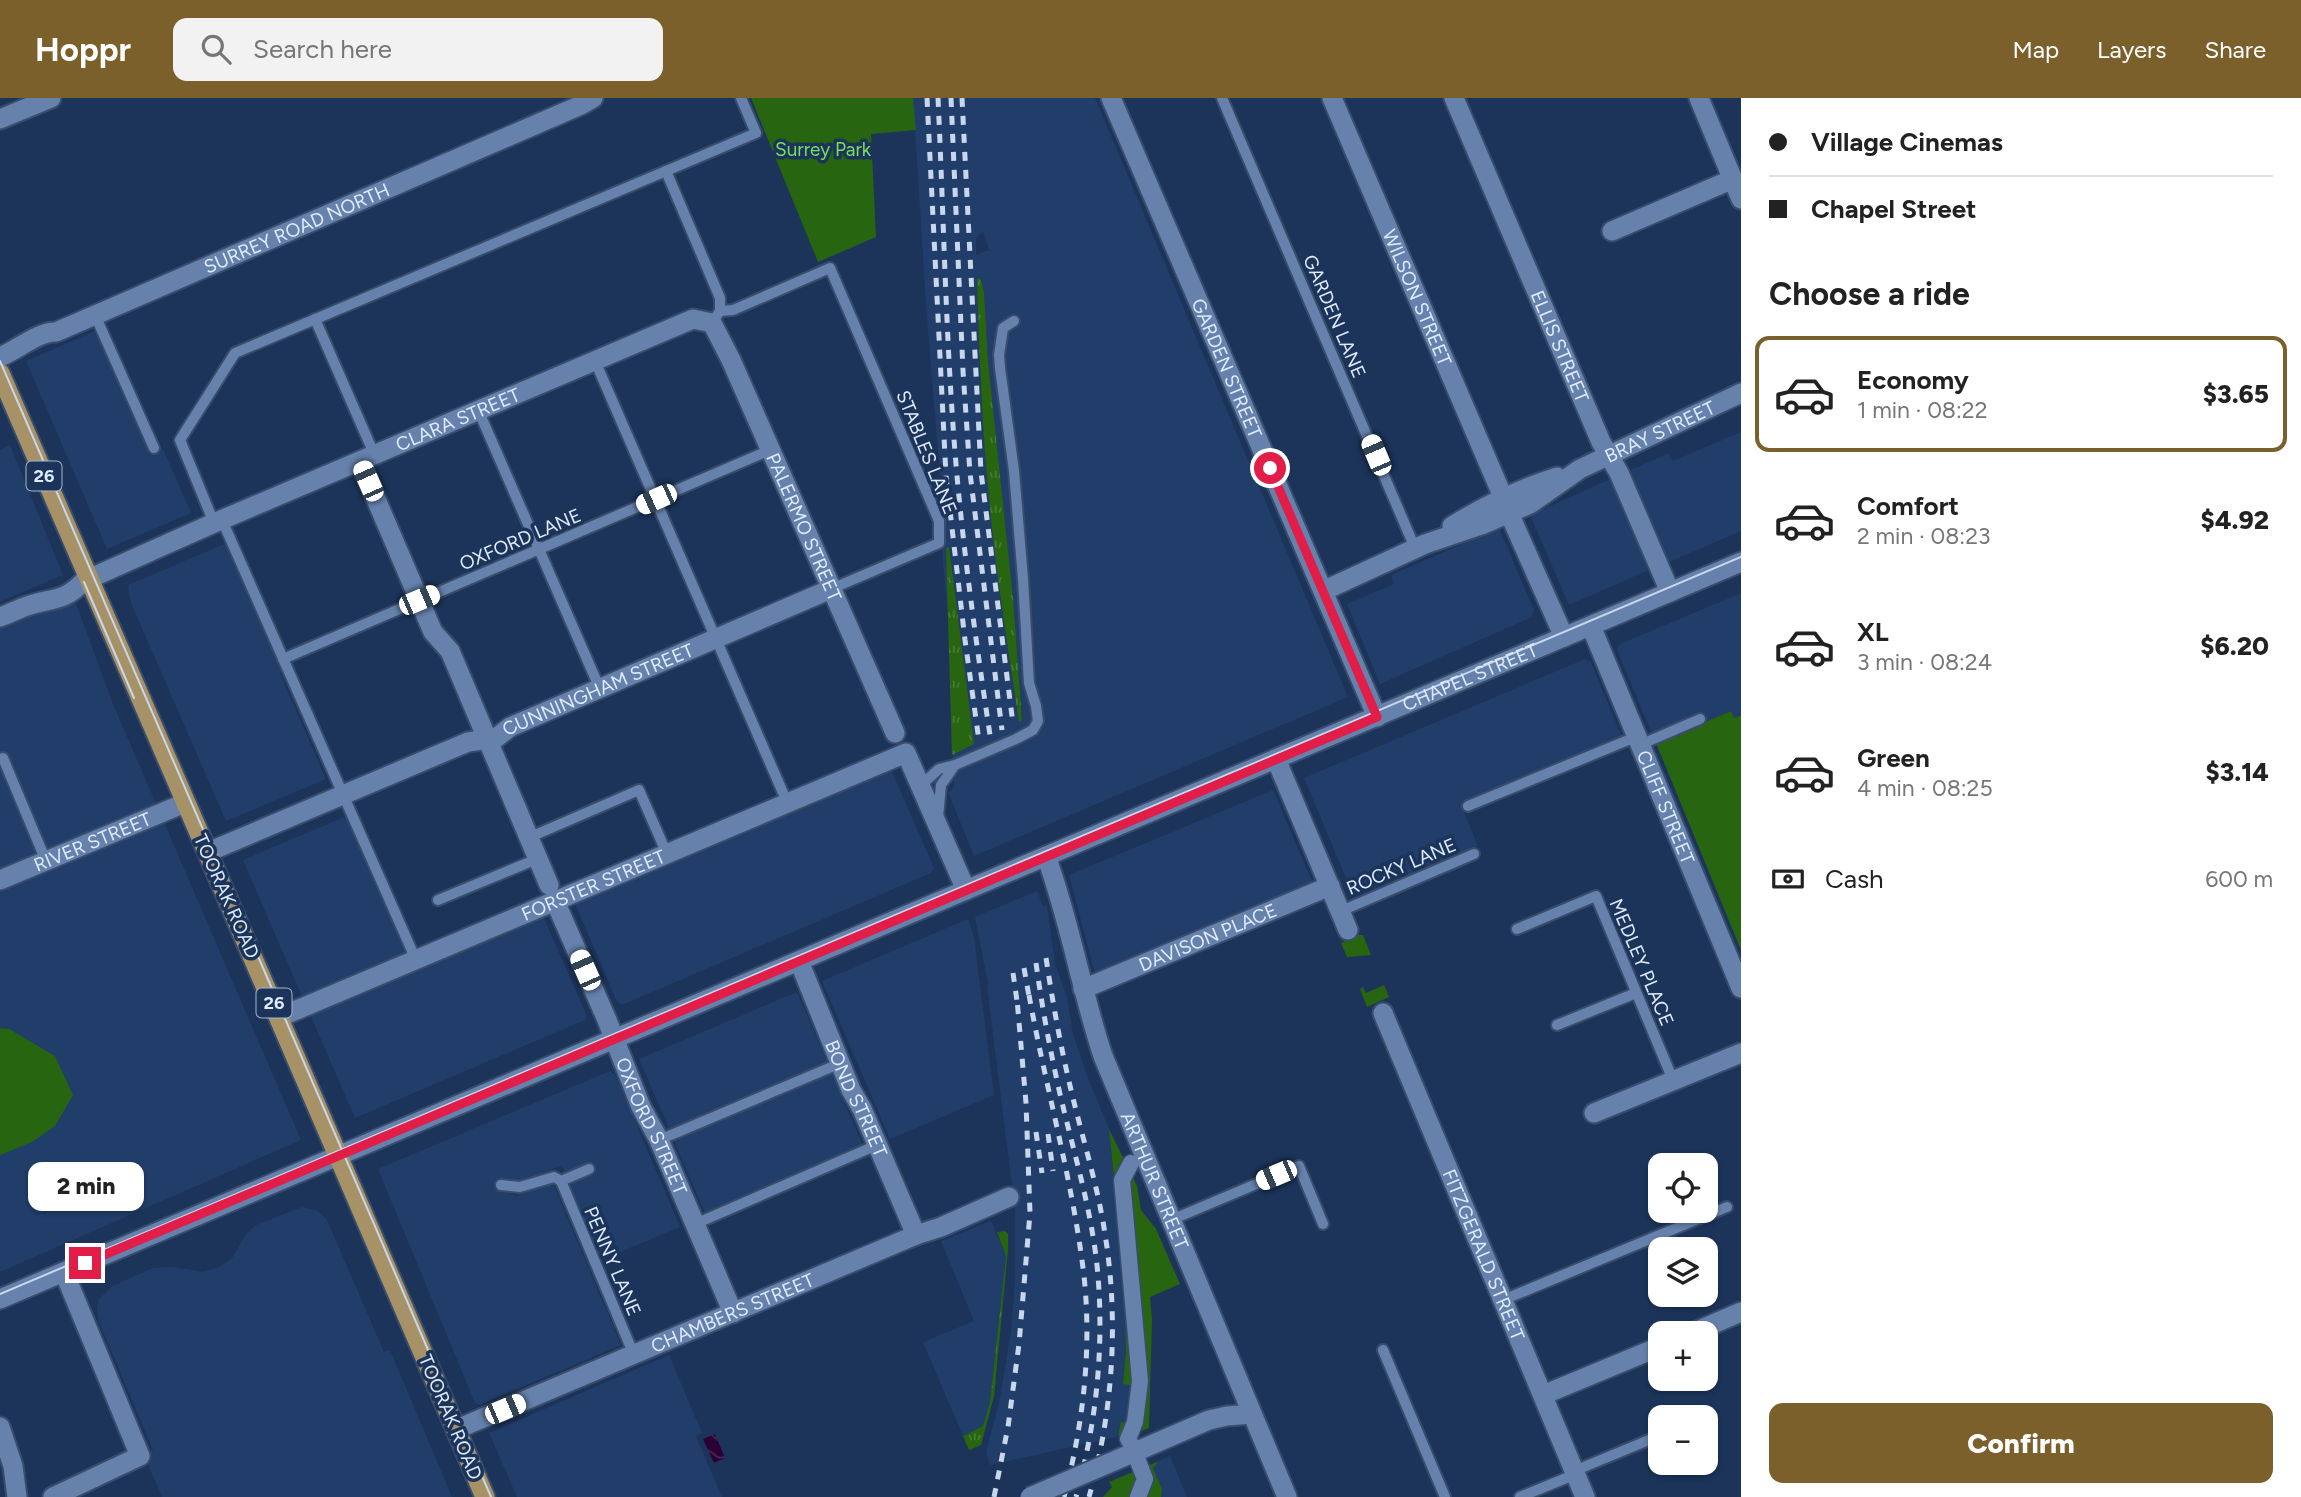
<!DOCTYPE html>
<meta charset="utf-8">
<style>
body{margin:0;font-family:Figtree,sans-serif;background:#f2f2f2;color:#222;height:100vh;display:flex;flex-direction:column;font-size:26px;white-space:nowrap}
*{box-sizing:border-box;margin:0}
p{font-size:23px;color:#767676}
.icon{flex:none;width:38px;height:38px;fill:none;stroke:currentColor;stroke-width:2;stroke-linecap:round;stroke-linejoin:round}
.map{position:relative;flex:1;overflow:hidden}
.sheet{display:flex;flex-direction:column;background:#fff;width:560px}
.sheet>*{flex:none}
.top-card{display:grid;align-content:center;height:154px;padding:0 28px;background:#fff}
.fabs{position:absolute;left:1648px;top:1055px;display:grid;gap:14px}
.fabs a{display:grid;place-items:center;width:70px;height:70px;border-radius:14px;background:#fff;box-shadow:0 2px 5px #0004;font-size:35px}
.end{position:absolute;width:32px;height:32px;margin:-16px;border:9px solid #e11d48;background:#fff;box-shadow:0 0 0 4px #fff}
.from{border-radius:50%}
.bubble{position:absolute;height:49px;border-radius:14px;background:#fff;box-shadow:0 2px 5px #0004;font-size:23px;font-weight:800;line-height:49px;text-align:center}
.car{position:absolute;width:21px;height:42px;margin:-21px -10px;border-radius:9px;box-shadow:0 0 5px 2px #0007;background:linear-gradient(#fff 24%,#345 0 40%,#fff 0 76%,#345 0 86%,#fff 0)}
.top-card b{display:flex;align-items:center;gap:24px;height:66px;font-size:26px}
.top-card b+b{border-top:2px solid #e0e0e0}
.top-card i{width:18px;height:18px;background:#222}
ul{padding:0;list-style:none}
li{display:flex;align-items:center;gap:21px;height:116px;margin:0 14px 10px;padding:0 14px;border:4px solid transparent;border-radius:14px}
li div{flex:1}
li b{display:block;font-size:26px}
li em{font-style:normal;font-weight:800}
li.selected{border-color:#7c602b}
li>.icon{width:63px;height:63px;stroke-width:1.5}
h2{padding:0 28px;font-size:32px;line-height:84px}
.pay{display:flex;align-items:center;gap:18px;height:77px;padding:0 28px;font-size:26px}
.pay p{margin-inline-start:auto}
.button{display:flex;gap:14px;margin-top:auto;padding:14px 28px}
.button a{flex:1;height:80px;border-radius:14px;background:#7c602b;color:#fff;font-size:28px;font-weight:800;line-height:80px;text-align:center}
header{display:flex;align-items:center;gap:42px;box-sizing:border-box;height:98px;padding:0 35px;background:#7c602b;color:#fff}
header strong{font-size:33px}
nav{display:flex;gap:38px;margin-inline-start:auto;font-size:24px}
.search{width:490px;height:63px;background:#f2f2f2;display:flex;align-items:center;gap:18px;box-sizing:border-box;padding:0 24px;border-radius:14px;color:#767676;font-size:26px}
main{display:flex;flex:1;min-height:0}
.map>svg:first-child{display:block}
.built{fill:#213d69;fill-rule:evenodd}
.grass{fill:url(#grass-tufts)}
.green{fill:#286510}
.water{fill:url(#water-waves)}
.lines{fill:none;stroke-linecap:round;stroke-linejoin:round}
.service-casing{stroke:#384d6c;stroke-width:14}
.pedestrian-casing{stroke:#384d6c;stroke-width:19}
.minor-casing{stroke:#384d6c;stroke-width:23}
.tertiary-casing{stroke:#384d6c;stroke-width:23}
.secondary-casing{stroke:#384d6c;stroke-width:23}
.primary-casing{stroke:#384d6c;stroke-width:23}
.service{stroke:#6581ac;stroke-width:10}
.pedestrian{stroke:#6581ac;stroke-width:16}
.minor{stroke:#6581ac;stroke-width:19}
.tertiary{stroke:#6581ac;stroke-width:19}
.secondary{stroke:#6581ac;stroke-width:19}
.primary{stroke:#a79267;stroke-width:19}
.tram{stroke:#c9d7ec;stroke-width:2}
.rail{stroke:#c9d7ec;stroke-width:5;stroke-dasharray:9 9;stroke-linecap:butt}
.minor-bridge-casing{stroke:#384d6c;stroke-width:23;stroke-linecap:butt}
.minor-bridge{stroke:#6581ac;stroke-width:19}
.route{stroke:#e11d48;stroke-width:9}
.labels{text-anchor:middle;stroke-width:7;stroke-linejoin:round;paint-order:stroke}
.shield{fill:#1c345a;stroke:#a4b4cd;stroke-width:2}
.shield-label{font-size:18px;font-weight:bold;fill:#deebfe}
.park-label{font-size:19px;fill:#79df58;stroke:#1c345a}
.street-label{font-size:19px;fill:#deebfe;stroke:#1c345a}
</style>
<header>
<strong>Hoppr</strong>
<div class="search"><svg class="icon" aria-label="search" viewBox="0 0 24 24"><circle cx="10" cy="10" r="6"/><path d="M15 15l6 6"/></svg>Search here</div>
<nav><a>Map</a><a>Layers</a><a>Share</a></nav>
</header>
<main>
<div class="map">
<svg width="1741" height="1399" viewBox="0 0 1741 1399">
<defs>
<pattern id="grass-tufts" width="24" height="20" patternUnits="userSpaceOnUse" patternTransform="scale(1.75)"><rect width="24" height="20" fill="#286510"/><path d="M3 7l-1-3M5 7V3M7 7l1-3M15 17l-1-3M17 17v-4M19 17l1-3" fill="none" stroke="#477b34"/></pattern>
<pattern id="water-waves" width="16" height="10" patternUnits="userSpaceOnUse" patternTransform="scale(1.75)"><rect width="16" height="10" fill="#2a0034"/><path d="M0 5q4-4 8 0t8 0" fill="none" stroke="#482552"/></pattern>
</defs>
<rect width="100%" height="100%" fill="#1c345a"/>
<g class="built">
<path d="M913,0H1095L1348,599L974,758L948,694L954,689L949,532L942,451L946,449L927,220ZM983,133L989,152L976,157V140ZM979,180L984,194L988,263L1013,500L1022,622L1019,624L1003,518L989,398L980,284L977,181Z"/>
<polygon points="97,232 151,355 163,351 191,415 107,451 26,263"/>
<polygon points="1741,334 1741,433 1667,465 1628,373 1669,355 1673,363"/>
<polygon points="10,347 63,477 0,504 0,352"/>
<polygon points="1615,379 1653,470 1569,507 1530,417"/>
<polygon points="1499,430 1534,512 1532,519 1380,586 1347,506 1394,486 1391,477"/>
<polygon points="227,445 283,573 280,575 326,681 226,723 131,505 128,487"/>
<polygon points="1741,495 1741,617 1733,620 1730,613 1705,624 1701,615 1652,636 1617,552 1620,546"/>
<polygon points="75,503 113,606 301,1042 0,1174 0,522"/>
<polygon points="1585,561 1591,564 1622,639 1461,707 1478,748 1354,799 1304,680"/>
<polygon points="889,667 934,770 931,775 622,907 617,904 573,801"/>
<polygon points="1273,692 1314,788 1096,880 1069,777"/>
<polygon points="349,717 409,855 303,901 243,762"/>
<polygon points="1037,793 1043,808 1047,807 1055,866 1067,899 1073,936 1088,980 1109,1031 1124,1177 1126,1253 1123,1286 1135,1288 1131,1325 1121,1324 1117,1339 990,1367 986,1355 999,1305 1011,1234 1015,1183 1015,1111 987,888 988,885 975,819"/>
<polygon points="543,818 587,918 585,922 355,1020 310,916"/>
<polygon points="968,821 974,839 994,997 890,1041 822,883"/>
<polygon points="797,894 828,966 670,1033 639,961"/>
<polygon points="610,973 615,976 680,1129 601,1162 562,1067 502,1092 516,1098 552,1083 621,1247 480,1307 475,1305 378,1071"/>
<polygon points="831,974 863,1048 705,1115 673,1041"/>
<polygon points="302,1109 318,1113 327,1122 384,1254 390,1252 452,1399 162,1399 144,1357 153,1352 99,1224 97,1209 99,1201 112,1188 153,1170 173,1169 203,1174 219,1169 232,1160 246,1136 256,1127"/>
<polygon points="991,1123 1006,1158 990,1304 983,1328 963,1338 923,1244 974,1223 941,1143"/>
<polygon points="669,1257 702,1335 696,1338 722,1399 517,1399 489,1335"/>
<polygon points="1170,1358 1187,1399 1161,1399 1162,1391 1153,1370 1159,1363"/>
</g>
<g class="grass">
<path d="M980,180L984,194L988,263L1013,500L1022,622L1019,624C1008,550 996,475 989,400C982,327 979,254 977,181Z"/>
<polygon points="949,449 974,646 952,657 946,450"/>
<polygon points="1005,1133 1008,1136 1008,1151 994,1298 981,1347 969,1352 963,1338 983,1328 990,1304 1006,1158 997,1134"/>
</g>
<g class="green">
<polygon points="751,0 913,0 916,32 871,36 876,139 818,164"/>
<polygon points="1731,613 1734,620 1741,617 1741,852 1656,645"/>
<polygon points="1358,837 1363,837 1371,857 1347,859 1341,845"/>
<polygon points="1384,887 1389,899 1367,909 1360,891 1363,889 1366,895"/>
<polygon points="0,930 9,931 55,958 73,997 55,1028 32,1044 0,1057"/>
<polygon points="1109,1031 1137,1088 1141,1112 1156,1131 1180,1186 1150,1199 1152,1222 1149,1330 1123,1341 1118,1337 1121,1324 1130,1325 1134,1288 1123,1286 1126,1253 1124,1177"/>
<polygon points="1159,1363 1153,1370 1162,1391 1161,1399 1103,1399 1112,1389 1109,1384"/>
</g>
<polygon class="water" points="715,1336 725,1360 714,1365 703,1341"/>
<g class="lines">
<defs>
<g id="service">
<polyline points="1222,0 1415,450"/>
<polyline points="666,73 720,200 720,213 716,219"/>
<polyline points="720,213 733,212 830,170 939,423 939,445 831,491"/>
<polyline points="95,217 154,350"/>
<polyline points="315,221 375,358"/>
<polyline points="595,263 787,704"/>
<polyline points="479,314 600,591"/>
<polyline points="222,422 416,862"/>
<polyline points="214,425 180,342 235,255 756,35 741,0"/>
<polyline points="283,561 770,352"/>
<polyline points="1642,646 1700,621"/>
<polyline points="3,660 46,763"/>
<polyline points="920,688 939,671 955,667 1016,641 1033,632 1038,623 1036,608 1029,585 1023,481 1014,373 1000,270 999,257 1003,230 1014,223"/>
<polyline points="1468,708 1638,638"/>
<polyline points="938,719 941,687 955,667"/>
<polyline points="528,740 639,692 667,756"/>
<polyline points="438,802 537,761"/>
<polyline points="1341,813 1474,756"/>
<polyline points="1517,831 1596,798 1673,982"/>
<polyline points="1557,927 1636,895"/>
<polyline points="659,1042 841,965"/>
<polyline points="561,1083 634,1257"/>
<polyline points="561,1083 589,1071"/>
<polyline points="501,1087 520,1089 554,1079 561,1083"/>
<polyline points="1171,1122 1299,1068 1323,1126"/>
<polyline points="695,1126 877,1047"/>
<polyline points="1503,1202 1727,1109"/>
<polyline points="1383,1252 1445,1399"/>
<polyline points="1574,1373 1661,1337"/>
<polyline points="1520,1399 1576,1376"/>
</g>
<g id="pedestrian">
<polyline points="1131,1065 1122,1082 1140,1283 1135,1324 1128,1341 1131,1346"/>
<polyline points="1138,1399 1145,1381 1138,1363"/>
</g>
<g id="minor">
<path id="s1" d="M1111,0L1377,619"/>
<path id="s2" d="M1332,0L1503,399"/>
<path id="s3" d="M1454,0L1601,344L1619,375L1670,494"/>
<polyline points="1699,0 1741,101"/>
<polyline points="1612,133 1733,81"/>
<path id="s4" d="M0,259C17,252 39,233 56,234L581,7L593,0"/>
<polyline points="360,364 433,534 450,553 549,787"/>
<polyline points="1509,415 1564,539"/>
<path d="M1452,428C1486,407 1519,391 1557,379"/>
<path id="s5" d="M1323,493L1425,446L1484,426L1530,406L1580,371L1741,295"/>
<path id="s6" d="M0,519C9,516 18,511 27,508C53,499 63,505 84,483L214,425L693,221L712,225L731,262L895,635"/>
<path id="s7" d="M1591,528L1741,890"/>
<polyline points="1276,661 1348,832"/>
<path id="s8" d="M208,754L468,644L496,640L510,629L831,491"/>
<path id="s9" d="M1046,758C1070,823 1081,892 1103,958L1287,1399"/>
<path id="s10" d="M0,782L185,705"/>
<path id="s11" d="M555,803L607,922L641,1009L659,1042L733,1215"/>
<path id="s12" d="M799,863L851,992L862,1011L916,1137"/>
<path id="s13" d="M1083,891L1330,788"/>
<path id="s14" d="M1383,915L1585,1399"/>
<path id="s15" d="M280,919L906,655L966,792"/>
<polyline points="1594,1015 1741,955"/>
<polyline points="1690,1236 1741,1214"/>
<polyline points="1543,1297 1661,1248"/>
<polyline points="0,1329 13,1368 17,1399"/>
<path id="s16" d="M457,1331L916,1137L941,1129L1009,1099"/>
<polyline points="1107,1366 1209,1322 1227,1318 1252,1316"/>
<polyline points="53,1399 140,1358 64,1174"/>
</g>
<g id="tertiary">
<polyline points="0,21 51,0"/>
<path id="s17" d="M340,1057L1741,464"/>
</g>
<polyline id="secondary" points="0,1201 340,1057"/>
<path id="primary" d="M0,275C161,650 326,1023 485,1399"/>
</defs>
<use href="#service" class="service-casing"/>
<use href="#pedestrian" class="pedestrian-casing"/>
<use href="#minor" class="minor-casing"/>
<use href="#tertiary" class="tertiary-casing"/>
<use href="#secondary" class="secondary-casing"/>
<use href="#primary" class="primary-casing"/>
<use href="#service" class="service"/>
<use href="#pedestrian" class="pedestrian"/>
<use href="#minor" class="minor"/>
<use href="#tertiary" class="tertiary"/>
<use href="#secondary" class="secondary"/>
<use href="#primary" class="primary"/>
<g class="tram">
<path d="M0,263C161,642 330,1019 491,1399"/>
<polyline points="84,484 134,600"/>
<polyline points="0,1196 1741,459"/>
</g>
<g class="rail">
<polyline points="927,0 946,378 965,542 979,643"/>
<path d="M938,0C944,126 946,253 957,378C965,465 977,551 990,637"/>
<polyline points="951,0 963,273 970,375 1002,632"/>
<polyline points="962,0 981,374 1013,626"/>
<path d="M1046,860C1053,906 1061,951 1072,996C1083,1042 1098,1089 1105,1136C1119,1223 1113,1314 1089,1399"/>
<path d="M1036,865C1042,909 1050,952 1060,996C1074,1056 1093,1116 1098,1178C1104,1253 1096,1326 1076,1399"/>
<polyline points="1024,870 1030,904"/>
<polyline points="1013,875 1018,910"/>
<path d="M1029,897C1046,991 1073,1084 1084,1178C1092,1253 1083,1327 1064,1399"/>
<polyline points="1036,1034 1042,1075"/>
<polyline points="1048,1036 1053,1073"/>
<polyline points="994,1399 1008,1329 1019,1246 1030,1115 1026,1005 1017,901"/>
</g>
<defs>
<polyline id="minor-bridge" points="1030,1399 1107,1366"/>
</defs>
<use href="#minor-bridge" class="minor-bridge-casing"/>
<use href="#minor-bridge" class="minor-bridge"/>
</g>
<g class="lines">
<polyline class="route" points="85,1165 1377,619 1270,370"/>
</g>
<g class="labels">
<g class="shield">
<rect x="26.5" y="363.5" width="35" height="29" rx="5"/>
<rect x="256.5" y="890.5" width="35" height="29" rx="5"/>
</g>
<g class="shield-label">
<text x="44" y="384">26</text>
<text x="274" y="911">26</text>
</g>
<g class="park-label">
<text x="823" y="58">Surrey Park</text>
</g>
<g class="street-label">
<text dy="7" stroke="none"><textPath href="#s4" startOffset="324">SURREY ROAD NORTH</textPath></text>
<text dy="7" stroke="none"><textPath href="#s2" startOffset="217">WILSON STREET</textPath></text>
<text transform="translate(1335 218) rotate(67)" y="7">GARDEN LANE</text>
<text dy="7" stroke="none"><textPath href="#s3" startOffset="270">ELLIS STREET</textPath></text>
<text dy="7" stroke="none"><textPath href="#s1" startOffset="294">GARDEN STREET</textPath></text>
<text dy="7" stroke="none"><textPath href="#s6" startOffset="500">CLARA STREET</textPath></text>
<text dy="7" stroke="none"><textPath href="#s5" startOffset="374">BRAY STREET</textPath></text>
<text transform="translate(927 354) rotate(68)" y="7">STABLES LANE</text>
<text dy="7" stroke="none"><textPath href="#s6" startOffset="999">PALERMO STREET</textPath></text>
<text transform="translate(520 441) rotate(-23)" y="7">OXFORD LANE</text>
<text dy="7" stroke="none"><textPath href="#s17" startOffset="1227">CHAPEL STREET</textPath></text>
<text dy="7" stroke="none"><textPath href="#s8" startOffset="424">CUNNINGHAM STREET</textPath></text>
<text dy="7" stroke="none"><textPath href="#s7" startOffset="196">CLIFF STREET</textPath></text>
<text dy="7" stroke="none"><textPath href="#s10" startOffset="100">RIVER STREET</textPath></text>
<text transform="translate(1401 768) rotate(-23)" y="7">ROCKY LANE</text>
<text dy="7" stroke="none"><textPath href="#s15" startOffset="340">FORSTER STREET</textPath></text>
<text transform="translate(227 798) rotate(66)" y="7">TOORAK ROAD</text>
<text dy="7" stroke="none"><textPath href="#s13" startOffset="135">DAVISON PLACE</textPath></text>
<text transform="translate(1642 864) rotate(67)" y="7">MEDLEY PLACE</text>
<text dy="7" stroke="none"><textPath href="#s12" startOffset="149">BOND STREET</textPath></text>
<text dy="7" stroke="none"><textPath href="#s11" startOffset="245">OXFORD STREET</textPath></text>
<text dy="7" stroke="none"><textPath href="#s9" startOffset="343">ARTHUR STREET</textPath></text>
<text dy="7" stroke="none"><textPath href="#s14" startOffset="262">FITZGERALD STREET</textPath></text>
<text transform="translate(613 1163) rotate(67)" y="7">PENNY LANE</text>
<text dy="7" stroke="none"><textPath href="#s16" startOffset="299">CHAMBERS STREET</textPath></text>
<text transform="translate(451 1319) rotate(67)" y="7">TOORAK ROAD</text>
</g>
</g>
</svg>
<div class="fabs">
<a><svg class="icon" aria-label="locate" viewBox="0 0 24 24"><circle cx="12" cy="12" r="6"/><path d="M12 2v4M12 18v4M2 12h4M18 12h4"/></svg></a>
<a><svg class="icon" aria-label="layers" viewBox="0 0 24 24"><path d="M12 4l9 5-9 5-9-5zM3 14l9 5 9-5"/></svg></a>
<a>+</a>
<a>−</a>
</div>
<i class="end from" style="left:1270px;top:370px"></i>
<i class="end" style="left:85px;top:1165px"></i>
<div class="bubble" style="left:28px;top:1064px;width:116px">2 min</div>
<i class="car" style="left:1376px;top:357px;rotate:337deg"></i>
<i class="car" style="left:368px;top:383px;rotate:336deg"></i>
<i class="car" style="left:656px;top:401px;rotate:246deg"></i>
<i class="car" style="left:419px;top:502px;rotate:67deg"></i>
<i class="car" style="left:585px;top:872px;rotate:336deg"></i>
<i class="car" style="left:1276px;top:1077px;rotate:247deg"></i>
<i class="car" style="left:505px;top:1311px;rotate:67deg"></i>
</div>
<section class="sheet">
<div class="top-card">
<b><i class="from"></i>Village Cinemas</b>
<b><i></i>Chapel Street</b>
</div>
<h2>Choose a ride</h2>
<ul>
<li class="selected"><svg class="icon" aria-label="car" viewBox="0 0 24 24"><path d="M5 17H2v-5l4-1 3-4h7l3 4 3 1v5h-3M9 17h6M6 11h13"/><circle cx="7" cy="17" r="2"/><circle cx="17" cy="17" r="2"/></svg><div><b>Economy</b><p>1 min · 08:22</p></div><em>$3.65</em></li>
<li><svg class="icon" aria-label="car" viewBox="0 0 24 24"><path d="M5 17H2v-5l4-1 3-4h7l3 4 3 1v5h-3M9 17h6M6 11h13"/><circle cx="7" cy="17" r="2"/><circle cx="17" cy="17" r="2"/></svg><div><b>Comfort</b><p>2 min · 08:23</p></div><em>$4.92</em></li>
<li><svg class="icon" aria-label="car" viewBox="0 0 24 24"><path d="M5 17H2v-5l4-1 3-4h7l3 4 3 1v5h-3M9 17h6M6 11h13"/><circle cx="7" cy="17" r="2"/><circle cx="17" cy="17" r="2"/></svg><div><b>XL</b><p>3 min · 08:24</p></div><em>$6.20</em></li>
<li><svg class="icon" aria-label="car" viewBox="0 0 24 24"><path d="M5 17H2v-5l4-1 3-4h7l3 4 3 1v5h-3M9 17h6M6 11h13"/><circle cx="7" cy="17" r="2"/><circle cx="17" cy="17" r="2"/></svg><div><b>Green</b><p>4 min · 08:25</p></div><em>$3.14</em></li>
</ul>
<div class="pay"><svg class="icon" aria-label="cash" viewBox="0 0 24 24"><path d="M3 7h18v10H3z"/><circle cx="12" cy="12" r="2"/></svg>Cash<p>600 m</p></div>
<div class="button"><a>Confirm</a></div>
</section>
</main>
